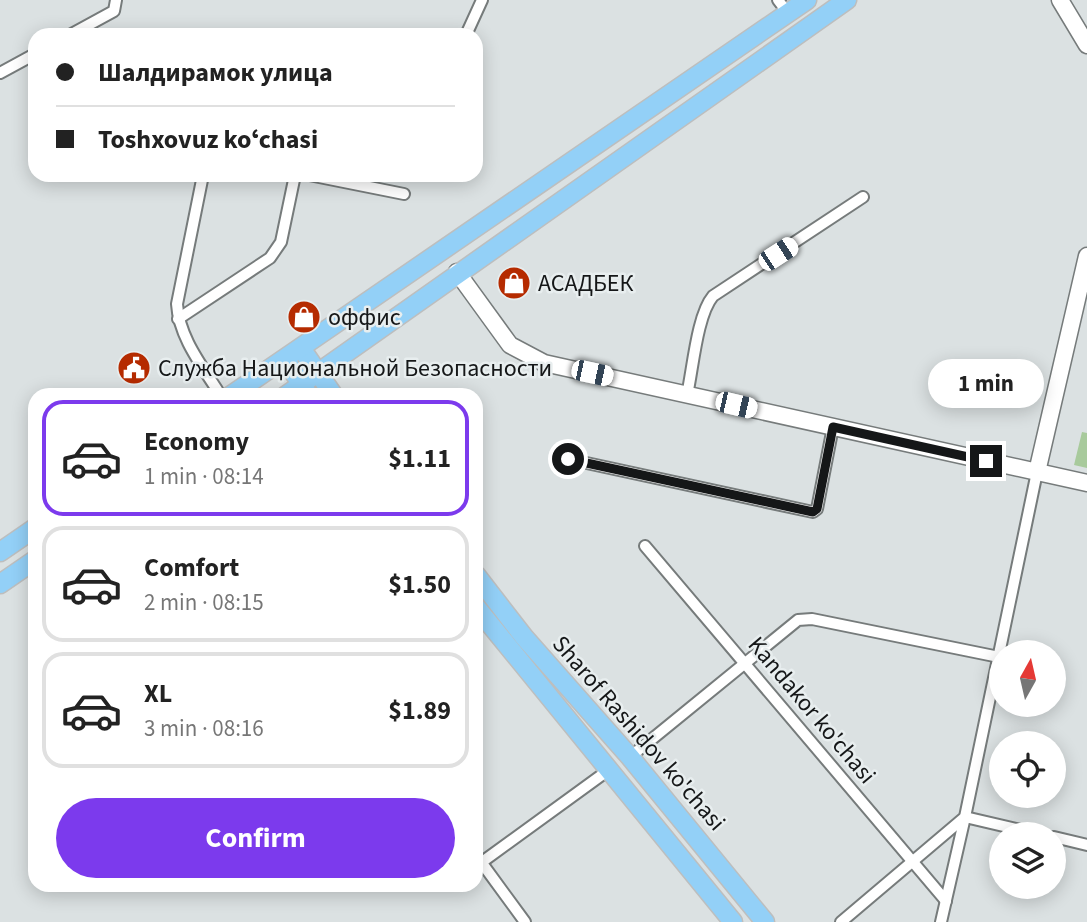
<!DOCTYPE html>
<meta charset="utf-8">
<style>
body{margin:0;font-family:"Source Sans 3",sans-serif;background:#f2f2f2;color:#222;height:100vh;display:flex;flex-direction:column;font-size:26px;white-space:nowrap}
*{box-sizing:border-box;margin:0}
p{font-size:23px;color:#767676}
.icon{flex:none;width:38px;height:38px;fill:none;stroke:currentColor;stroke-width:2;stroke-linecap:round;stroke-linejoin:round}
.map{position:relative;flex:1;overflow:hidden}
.sheet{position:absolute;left:28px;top:388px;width:455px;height:504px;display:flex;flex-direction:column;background:#fff;border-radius:21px;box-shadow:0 4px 18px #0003}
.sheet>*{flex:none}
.banner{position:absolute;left:28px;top:28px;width:455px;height:154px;border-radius:21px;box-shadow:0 4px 18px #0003;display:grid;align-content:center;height:154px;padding:0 28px;background:#fff}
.needle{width:46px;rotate:8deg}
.controls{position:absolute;left:989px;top:640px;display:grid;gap:14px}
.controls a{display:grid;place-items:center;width:77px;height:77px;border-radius:50%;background:#fff;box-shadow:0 4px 18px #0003;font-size:35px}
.end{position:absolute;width:32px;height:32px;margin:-16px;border:9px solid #151718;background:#fff;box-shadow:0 0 0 4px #fff}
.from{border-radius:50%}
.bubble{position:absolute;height:49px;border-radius:24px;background:#fff;box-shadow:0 4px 18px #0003;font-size:23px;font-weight:700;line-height:49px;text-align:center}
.car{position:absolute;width:21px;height:42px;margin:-21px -10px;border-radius:9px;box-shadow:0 0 5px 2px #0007;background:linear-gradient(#fff 24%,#345 0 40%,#fff 0 76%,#345 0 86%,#fff 0)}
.banner b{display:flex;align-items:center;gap:24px;height:66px;font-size:26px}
.banner b+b{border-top:2px solid #e0e0e0}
.banner i{width:18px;height:18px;background:#222}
ul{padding:12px 0 0;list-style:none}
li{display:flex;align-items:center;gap:21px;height:116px;margin:0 14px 10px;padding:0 14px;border:4px solid #e0e0e0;border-radius:21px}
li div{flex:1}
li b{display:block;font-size:26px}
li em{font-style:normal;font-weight:700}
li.active{border-color:#7c3aed}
li>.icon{width:63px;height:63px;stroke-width:1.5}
.action{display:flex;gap:14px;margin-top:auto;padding:14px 28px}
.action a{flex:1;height:80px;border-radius:42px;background:#7c3aed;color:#fff;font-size:28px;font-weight:700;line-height:80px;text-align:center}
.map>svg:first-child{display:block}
.green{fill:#a8ca9c}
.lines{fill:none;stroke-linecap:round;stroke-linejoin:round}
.street-casing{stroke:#767b7b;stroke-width:14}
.secondary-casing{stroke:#767b7b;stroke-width:19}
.primary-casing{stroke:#bdbebe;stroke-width:21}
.street{stroke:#fff;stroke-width:10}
.secondary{stroke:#fff;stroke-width:16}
.primary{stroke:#93d0f7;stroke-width:18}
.route{stroke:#151718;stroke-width:9}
.labels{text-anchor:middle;stroke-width:5;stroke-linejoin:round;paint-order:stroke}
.poi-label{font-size:24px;fill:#151718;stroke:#e8eeef;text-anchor:start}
.street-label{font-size:24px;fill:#151718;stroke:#e8eeef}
</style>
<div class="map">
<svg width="1087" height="922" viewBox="0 0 1087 922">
<rect width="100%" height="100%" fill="#dbe1e2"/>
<polygon class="green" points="1082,432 1087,433 1087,468 1074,465"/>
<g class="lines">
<defs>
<g id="street">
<polyline points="778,0 788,13"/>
<polyline points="70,35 114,11 116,0"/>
<polyline points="466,35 482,0"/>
<polyline points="0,73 35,54"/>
<path d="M203,175L177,304C179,338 203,367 221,396"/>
<polyline points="309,175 404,194"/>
<polyline points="178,319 270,258 281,242 295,175"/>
<path d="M687,395C693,368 697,315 713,296L863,197"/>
<polyline points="568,459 813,512 817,509 833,427"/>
<polyline points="645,546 946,901"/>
<polyline points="630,757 798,620 812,619 999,657"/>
<polyline points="1054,837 1087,845"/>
<polyline points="476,855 525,922"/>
<polyline points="482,862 610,769"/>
<polyline points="841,922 965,817 1037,472"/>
<polyline points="941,922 965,817 1042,835"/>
</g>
<g id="secondary">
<polyline points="1060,0 1087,45"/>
<polyline points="457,272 510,345 544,363 1087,483"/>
<polyline points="1037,472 1087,256"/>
</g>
<g id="primary">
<polyline points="301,348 334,396"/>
<polyline points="285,359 309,396"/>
<polyline points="230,396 807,0"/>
<polyline points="285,396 847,0"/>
<polyline points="0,552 35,528"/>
<polyline points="476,575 524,637 630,757 765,922"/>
<polyline points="0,584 35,560"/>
<polyline points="476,607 733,922"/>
</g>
</defs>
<use href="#street" class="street-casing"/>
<use href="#secondary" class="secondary-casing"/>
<use href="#primary" class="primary-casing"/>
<use href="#street" class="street"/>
<use href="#secondary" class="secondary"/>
<use href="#primary" class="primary"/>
</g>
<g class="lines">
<polyline class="route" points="568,459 813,512 817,509 833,427 986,461"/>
</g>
<defs>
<symbol id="shop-disc" viewBox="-11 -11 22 22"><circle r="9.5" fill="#b52b00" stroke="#e8eeef"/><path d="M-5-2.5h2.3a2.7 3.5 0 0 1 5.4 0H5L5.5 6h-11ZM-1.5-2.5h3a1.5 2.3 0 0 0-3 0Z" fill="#fff"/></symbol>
<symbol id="civic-disc" viewBox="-11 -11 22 22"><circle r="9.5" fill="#b52b00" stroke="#e8eeef"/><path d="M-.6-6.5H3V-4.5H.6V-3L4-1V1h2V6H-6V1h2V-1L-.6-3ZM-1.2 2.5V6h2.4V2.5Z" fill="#fff"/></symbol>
</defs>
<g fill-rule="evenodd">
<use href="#shop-disc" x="495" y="264" width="38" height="38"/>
<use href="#shop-disc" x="285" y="298" width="38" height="38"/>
<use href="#civic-disc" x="115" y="349" width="38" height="38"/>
</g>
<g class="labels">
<g class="poi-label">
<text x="538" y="291">АСАДБЕК</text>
<text x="328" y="325">оффис</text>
<text x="158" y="376">Служба Национальной Безопасности</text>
</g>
<g class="street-label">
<text transform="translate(812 710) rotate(50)" y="8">Kandakor ko'chasi</text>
<text transform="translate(639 733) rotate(49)" y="8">Sharof Rashidov ko'chasi</text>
</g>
</g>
</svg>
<div class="controls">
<a><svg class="needle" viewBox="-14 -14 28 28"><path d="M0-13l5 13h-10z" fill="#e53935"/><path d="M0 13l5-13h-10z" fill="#767676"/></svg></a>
<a><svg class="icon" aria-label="locate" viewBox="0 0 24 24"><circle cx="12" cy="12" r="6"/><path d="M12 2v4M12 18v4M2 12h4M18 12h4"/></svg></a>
<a><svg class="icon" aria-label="layers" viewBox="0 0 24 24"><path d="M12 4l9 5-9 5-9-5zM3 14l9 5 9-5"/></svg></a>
</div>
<i class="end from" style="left:568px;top:459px"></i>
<i class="end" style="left:986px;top:461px"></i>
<div class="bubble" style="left:928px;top:359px;width:116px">1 min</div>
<i class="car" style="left:778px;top:254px;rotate:57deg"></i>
<i class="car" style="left:592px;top:373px;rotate:102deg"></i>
<i class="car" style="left:736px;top:405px;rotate:103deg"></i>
<div class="banner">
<b><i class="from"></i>Шалдирамок улица</b>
<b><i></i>Toshxovuz koʻchasi</b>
</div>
<section class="sheet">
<ul>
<li class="active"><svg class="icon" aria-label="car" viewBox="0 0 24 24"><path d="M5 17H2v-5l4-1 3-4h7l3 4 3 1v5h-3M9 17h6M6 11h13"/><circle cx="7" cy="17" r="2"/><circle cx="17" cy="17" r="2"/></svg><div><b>Economy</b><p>1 min · 08:14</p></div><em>$1.11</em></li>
<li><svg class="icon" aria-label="car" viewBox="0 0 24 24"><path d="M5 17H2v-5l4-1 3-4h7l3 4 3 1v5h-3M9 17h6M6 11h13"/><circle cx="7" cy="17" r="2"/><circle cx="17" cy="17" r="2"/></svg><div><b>Comfort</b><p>2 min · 08:15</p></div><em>$1.50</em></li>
<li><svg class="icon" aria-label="car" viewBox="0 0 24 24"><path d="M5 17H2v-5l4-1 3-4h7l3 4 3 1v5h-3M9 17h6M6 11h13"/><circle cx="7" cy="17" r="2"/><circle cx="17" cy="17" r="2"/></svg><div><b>XL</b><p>3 min · 08:16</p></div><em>$1.89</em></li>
</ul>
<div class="action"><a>Confirm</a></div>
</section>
</div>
